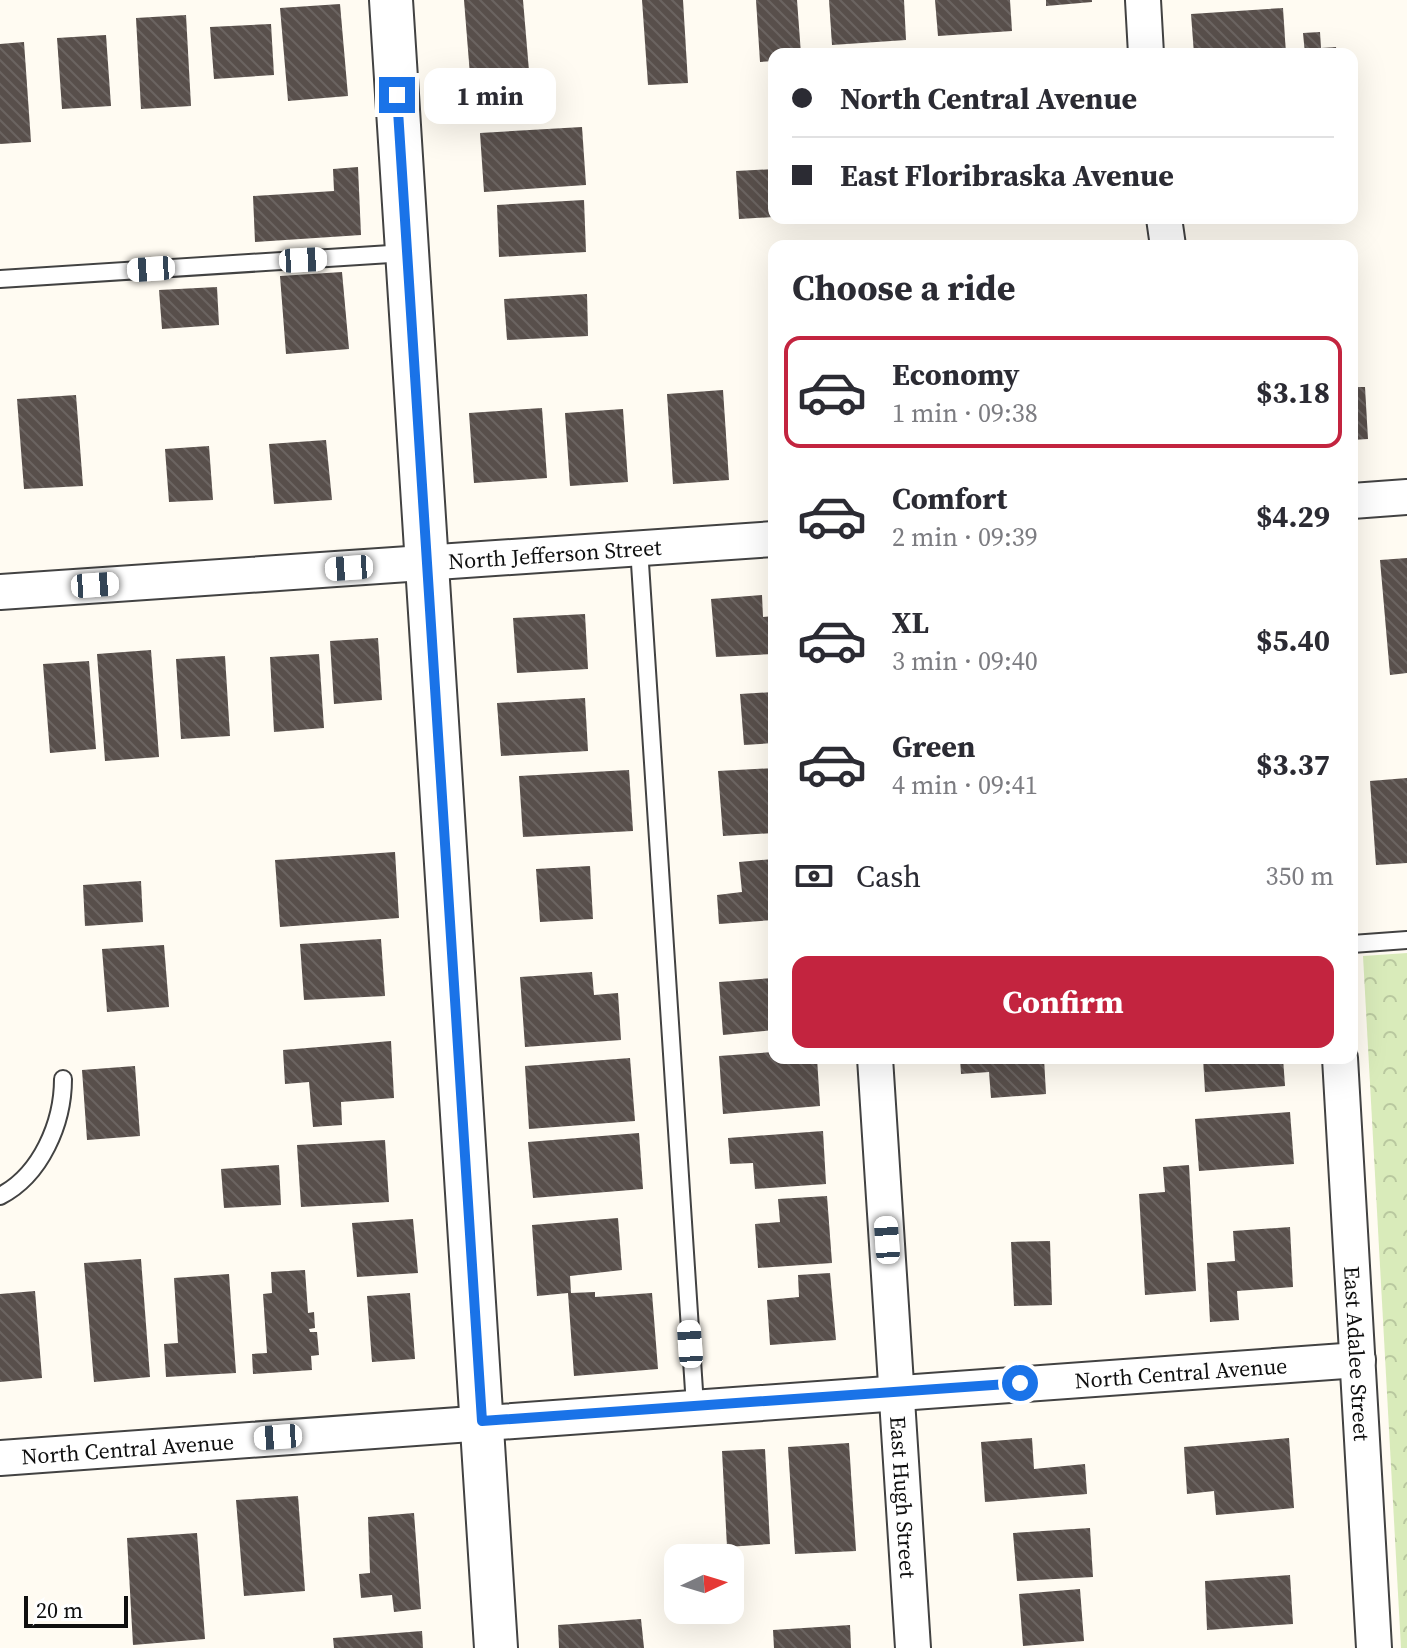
<!DOCTYPE html>
<meta charset="utf-8">
<style>
body{margin:0;font-family:"Source Serif 4",serif;background:#f2f2f3;color:#2b2b33;height:100vh;display:flex;flex-direction:column;font-size:30px;white-space:nowrap}
*{box-sizing:border-box;margin:0}
p{font-size:26px;color:#7c7c81}
.icon{flex:none;width:44px;height:44px;fill:none;stroke:currentColor;stroke-width:2;stroke-linecap:round;stroke-linejoin:round}
.map{position:relative;flex:1;overflow:hidden}
.drawer{position:absolute;left:768px;top:240px;width:590px;height:824px;display:flex;flex-direction:column;background:#fff;border-radius:16px;box-shadow:0 8px 32px #0002}
.drawer>*{flex:none}
.hud{position:absolute;left:768px;top:48px;width:590px;height:176px;border-radius:16px;box-shadow:0 8px 32px #0002;display:grid;align-content:center;height:176px;padding:0 24px;background:#fff}
.needle{width:52px;rotate:86deg}
.fabs{position:absolute;left:664px;top:1544px;display:grid;gap:16px}
.fabs a{display:grid;place-items:center;width:80px;height:80px;border-radius:16px;background:#fff;box-shadow:0 8px 32px #0002;font-size:40px}
.scale{position:absolute;left:24px;bottom:20px;width:104px;box-sizing:border-box;padding-left:8px;border:4px solid #0f0f0f;border-top:0;font-size:22px;line-height:28px;white-space:nowrap;color:#0f0f0f;-webkit-text-stroke:6px #fff;paint-order:stroke}
.end{position:absolute;width:36px;height:36px;margin:-18px;border:10px solid #1a73e8;background:#fff;box-shadow:0 0 0 4px #fff}
.from{border-radius:50%}
.bubble{position:absolute;height:56px;border-radius:16px;background:#fff;box-shadow:0 8px 32px #0002;font-size:26px;font-weight:700;line-height:56px;text-align:center}
.car{position:absolute;width:24px;height:48px;margin:-24px -12px;border-radius:10px;box-shadow:0 0 6px 2px #0007;background:linear-gradient(#fff 24%,#345 0 40%,#fff 0 76%,#345 0 86%,#fff 0)}
.hud b{display:flex;align-items:center;gap:28px;height:76px;font-size:30px}
.hud b+b{border-top:2px solid #e1e1e2}
.hud i{width:20px;height:20px;background:#2b2b33}
ul{padding:0;list-style:none}
li{display:flex;align-items:center;gap:24px;height:112px;margin:0 16px 12px;padding:0 8px;border:4px solid transparent;border-radius:16px}
li div{flex:1}
li b{display:block;font-size:30px}
li em{font-style:normal;font-weight:700}
li.active{border-color:#c3243f}
li>.icon{width:72px;height:72px;stroke-width:1.5}
h2{padding:0 24px;font-size:36px;line-height:96px}
.pay{display:flex;align-items:center;gap:20px;height:88px;padding:0 24px;font-size:30px}
.pay p{margin-inline-start:auto}
.button{display:flex;gap:16px;margin-top:auto;padding:16px 24px}
.button a{flex:1;height:92px;border-radius:16px;background:#c3243f;color:#fff;font-size:32px;font-weight:700;line-height:92px;text-align:center}
.map>svg:first-child{display:block}
.park{fill:url(#park-crowns)}
.building{fill:url(#building-back-hatch)}
.lines{fill:none;stroke-linecap:round;stroke-linejoin:round}
.service-casing{stroke:#424242;stroke-width:20}
.minor-casing{stroke:#424242;stroke-width:38}
.tertiary-casing{stroke:#424242;stroke-width:46}
.service{stroke:#fff;stroke-width:16}
.minor{stroke:#fff;stroke-width:34}
.tertiary{stroke:#fff;stroke-width:42}
.route{stroke:#1a73e8;stroke-width:10}
.labels{text-anchor:middle;stroke-width:8;stroke-linejoin:round;paint-order:stroke}
.street-label{font-size:22px;fill:#0f0f0f;stroke:#fff}
</style>
<div class="map">
<svg width="1407" height="1648" viewBox="0 0 1407 1648">
<defs>
<pattern id="park-crowns" width="20" height="18" patternUnits="userSpaceOnUse" patternTransform="scale(2)"><rect width="20" height="18" fill="#d9ebba"/><path d="M2 6a3 3 0 1 1 6 0M12 15a3 3 0 1 1 6 0" fill="none" stroke="#b9c89f"/></pattern>
<pattern id="building-back-hatch" width="6" height="6" patternUnits="userSpaceOnUse" patternTransform="scale(2)"><rect width="6" height="6" fill="#584f4b"/><path d="M-1 5l2 2M0 0l6 6M5-1l2 2" fill="none" stroke="#6b6461"/></pattern>
</defs>
<rect width="100%" height="100%" fill="#fffbf2"/>
<polygon class="park" points="1407,953 1407,1648 1401,1648 1363,956"/>
<g class="building">
<polygon points="464,0 523,0 529,71 470,75"/>
<polygon points="642,0 683,0 688,83 648,85"/>
<polygon points="756,0 797,0 801,54 774,54 774,61 760,62"/>
<polygon points="829,0 904,0 906,40 832,45"/>
<polygon points="935,0 1010,0 1012,31 938,36"/>
<polygon points="1046,0 1092,0 1092,2 1046,6"/>
<polygon points="340,4 348,96 288,101 280,8"/>
<polygon points="1283,8 1286,54 1194,54 1191,14"/>
<polygon points="186,15 191,106 141,109 136,18"/>
<polygon points="271,24 274,75 214,79 210,27"/>
<polygon points="1320,32 1321,48 1336,47 1337,54 1305,54 1303,33"/>
<polygon points="106,35 111,106 62,109 57,38"/>
<polygon points="24,42 31,142 0,144 0,44"/>
<polygon points="582,127 586,185 484,192 480,133"/>
<polygon points="358,167 361,235 255,242 253,196 334,191 333,169"/>
<polygon points="774,169 774,217 739,219 736,171"/>
<polygon points="584,200 586,252 499,257 497,205"/>
<polygon points="342,272 349,349 286,354 280,276"/>
<polygon points="217,287 219,325 162,329 159,290"/>
<polygon points="587,294 588,336 507,340 504,299"/>
<polygon points="1352,387 1365,387 1368,439 1352,440"/>
<polygon points="723,390 729,480 673,484 667,394"/>
<polygon points="76,395 83,486 24,489 17,399"/>
<polygon points="542,408 547,478 474,483 469,413"/>
<polygon points="623,409 628,482 570,486 565,413"/>
<polygon points="326,440 332,500 274,504 269,444"/>
<polygon points="209,446 213,500 169,502 165,449"/>
<polygon points="1407,558 1407,673 1390,675 1380,560"/>
<polygon points="762,595 763,617 774,616 774,654 716,657 711,599"/>
<polygon points="585,614 588,669 517,673 513,618"/>
<polygon points="378,638 382,700 334,704 330,641"/>
<polygon points="151,650 159,757 105,761 97,654"/>
<polygon points="319,654 324,728 274,732 270,657"/>
<polygon points="225,656 230,736 181,739 176,659"/>
<polygon points="89,661 96,749 50,753 43,664"/>
<polygon points="774,692 774,743 744,745 740,694"/>
<polygon points="585,698 588,751 501,756 497,703"/>
<polygon points="774,768 774,833 723,836 718,771"/>
<polygon points="629,770 633,831 523,837 519,776"/>
<polygon points="1407,778 1407,863 1376,865 1370,781"/>
<polygon points="395,852 399,918 280,927 275,860"/>
<polygon points="774,859 774,920 719,924 717,895 742,892 739,862"/>
<polygon points="590,866 593,919 540,922 536,869"/>
<polygon points="141,881 143,922 85,926 83,885"/>
<polygon points="381,939 385,996 304,1000 300,944"/>
<polygon points="164,945 169,1007 107,1012 102,949"/>
<polygon points="592,972 594,995 618,993 621,1040 525,1047 520,977"/>
<polygon points="774,978 774,1030 723,1035 719,982"/>
<polygon points="391,1041 394,1098 341,1102 342,1125 313,1127 309,1082 285,1084 283,1050"/>
<polygon points="774,1052 774,1058 817,1058 820,1106 723,1114 719,1056"/>
<polygon points="630,1058 635,1121 529,1129 525,1066"/>
<polygon points="960,1058 1044,1058 1046,1094 991,1098 989,1072 961,1074"/>
<polygon points="1203,1058 1283,1058 1285,1086 1205,1092"/>
<polygon points="135,1066 140,1136 87,1140 82,1070"/>
<polygon points="1290,1112 1294,1164 1199,1171 1195,1119"/>
<polygon points="823,1131 826,1184 755,1189 753,1163 730,1164 728,1138"/>
<polygon points="639,1133 643,1189 533,1198 528,1142"/>
<polygon points="385,1140 389,1202 301,1207 297,1145"/>
<polygon points="279,1165 281,1205 224,1208 221,1169"/>
<polygon points="1189,1165 1196,1291 1145,1295 1139,1194 1165,1192 1163,1167"/>
<polygon points="827,1196 832,1263 758,1268 755,1224 780,1222 778,1199"/>
<polygon points="618,1218 622,1270 570,1276 571,1293 595,1292 595,1297 652,1293 658,1369 574,1376 568,1293 537,1296 532,1225"/>
<polygon points="413,1219 418,1273 357,1277 352,1223"/>
<polygon points="1290,1227 1293,1287 1237,1291 1239,1320 1210,1322 1207,1263 1235,1261 1233,1231"/>
<polygon points="1050,1241 1052,1305 1014,1306 1011,1242"/>
<polygon points="141,1259 150,1377 94,1382 84,1263"/>
<polygon points="305,1270 308,1313 314,1312 315,1328 309,1329 310,1332 317,1332 319,1355 311,1356 312,1370 253,1374 252,1354 267,1353 263,1294 272,1293 271,1272"/>
<polygon points="830,1273 836,1340 770,1345 767,1300 799,1297 798,1275"/>
<polygon points="229,1274 236,1373 166,1377 164,1344 178,1343 174,1278"/>
<polygon points="35,1291 42,1378 0,1382 0,1294"/>
<polygon points="410,1293 415,1359 372,1362 367,1296"/>
<polygon points="1032,1438 1034,1469 1085,1464 1087,1494 985,1502 981,1442"/>
<polygon points="1289,1438 1294,1508 1216,1515 1214,1491 1187,1494 1184,1447"/>
<polygon points="849,1443 856,1551 795,1554 788,1447"/>
<polygon points="765,1449 770,1544 727,1547 722,1451"/>
<polygon points="298,1496 305,1591 244,1596 236,1500"/>
<polygon points="414,1513 421,1609 394,1612 392,1595 361,1598 359,1574 370,1573 368,1517"/>
<polygon points="1090,1528 1093,1577 1017,1581 1013,1533"/>
<polygon points="197,1533 205,1639 133,1645 127,1538"/>
<polygon points="1290,1575 1293,1624 1207,1630 1205,1581"/>
<polygon points="1080,1589 1084,1641 1023,1646 1019,1594"/>
<polygon points="641,1619 644,1648 559,1648 558,1625"/>
<polygon points="850,1625 851,1648 774,1648 773,1630"/>
<polygon points="422,1631 423,1648 334,1648 333,1638"/>
</g>
<g class="lines">
<defs>
<g id="service">
<polyline points="0,279 406,253"/>
<polyline points="639,548 695,1406"/>
<polyline points="1352,944 1407,940"/>
<path d="M0,1196C41,1175 63,1123 63,1079"/>
</g>
<g id="minor">
<polyline points="1143,0 1146,54"/>
<polyline points="1164,218 1168,246"/>
<polyline points="1352,501 1407,497"/>
<path id="s1" d="M0,592L774,539"/>
<path id="s2" d="M875,1058L913,1648"/>
<path id="s3" d="M1340,1058L1374,1648"/>
<path id="s4" d="M0,1458L1358,1360"/>
</g>
<polyline id="tertiary" points="391,0 496,1648"/>
</defs>
<use href="#service" class="service-casing"/>
<use href="#minor" class="minor-casing"/>
<use href="#tertiary" class="tertiary-casing"/>
<use href="#service" class="service"/>
<use href="#minor" class="minor"/>
<use href="#tertiary" class="tertiary"/>
</g>
<g class="lines">
<polyline class="route" points="397,95 482,1421 1020,1383"/>
</g>
<g class="labels">
<g class="street-label">
<text dy="8" stroke="none"><textPath href="#s1" startOffset="556">North Jefferson Street</textPath></text>
<text dy="8" stroke="none"><textPath href="#s3" startOffset="296">East Adalee Street</textPath></text>
<text dy="8" stroke="none"><textPath href="#s4" startOffset="1184">North Central Avenue</textPath></text>
<text dy="8" stroke="none"><textPath href="#s4" startOffset="128">North Central Avenue</textPath></text>
<text dy="8" stroke="none"><textPath href="#s2" startOffset="440">East Hugh Street</textPath></text>
</g>
</g>
</svg>
<div class="fabs">
<a><svg class="needle" viewBox="-14 -14 28 28"><path d="M0-13l5 13h-10z" fill="#e53935"/><path d="M0 13l5-13h-10z" fill="#7c7c81"/></svg></a>
</div>
<div class="scale">20 m</div>
<i class="end from" style="left:1020px;top:1383px"></i>
<i class="end" style="left:397px;top:95px"></i>
<div class="bubble" style="left:424px;top:68px;width:132px">1 min</div>
<i class="car" style="left:303px;top:260px;rotate:87deg"></i>
<i class="car" style="left:151px;top:269px;rotate:266deg"></i>
<i class="car" style="left:349px;top:568px;rotate:266deg"></i>
<i class="car" style="left:95px;top:585px;rotate:86deg"></i>
<i class="car" style="left:887px;top:1240px;rotate:356deg"></i>
<i class="car" style="left:690px;top:1344px;rotate:356deg"></i>
<i class="car" style="left:278px;top:1437px;rotate:266deg"></i>
<div class="hud">
<b><i class="from"></i>North Central Avenue</b>
<b><i></i>East Floribraska Avenue</b>
</div>
<section class="drawer">
<h2>Choose a ride</h2>
<ul>
<li class="active"><svg class="icon" aria-label="car" viewBox="0 0 24 24"><path d="M5 17H2v-5l4-1 3-4h7l3 4 3 1v5h-3M9 17h6M6 11h13"/><circle cx="7" cy="17" r="2"/><circle cx="17" cy="17" r="2"/></svg><div><b>Economy</b><p>1 min · 09:38</p></div><em>$3.18</em></li>
<li><svg class="icon" aria-label="car" viewBox="0 0 24 24"><path d="M5 17H2v-5l4-1 3-4h7l3 4 3 1v5h-3M9 17h6M6 11h13"/><circle cx="7" cy="17" r="2"/><circle cx="17" cy="17" r="2"/></svg><div><b>Comfort</b><p>2 min · 09:39</p></div><em>$4.29</em></li>
<li><svg class="icon" aria-label="car" viewBox="0 0 24 24"><path d="M5 17H2v-5l4-1 3-4h7l3 4 3 1v5h-3M9 17h6M6 11h13"/><circle cx="7" cy="17" r="2"/><circle cx="17" cy="17" r="2"/></svg><div><b>XL</b><p>3 min · 09:40</p></div><em>$5.40</em></li>
<li><svg class="icon" aria-label="car" viewBox="0 0 24 24"><path d="M5 17H2v-5l4-1 3-4h7l3 4 3 1v5h-3M9 17h6M6 11h13"/><circle cx="7" cy="17" r="2"/><circle cx="17" cy="17" r="2"/></svg><div><b>Green</b><p>4 min · 09:41</p></div><em>$3.37</em></li>
</ul>
<div class="pay"><svg class="icon" aria-label="cash" viewBox="0 0 24 24"><path d="M3 7h18v10H3z"/><circle cx="12" cy="12" r="2"/></svg>Cash<p>350 m</p></div>
<div class="button"><a>Confirm</a></div>
</section>
</div>
